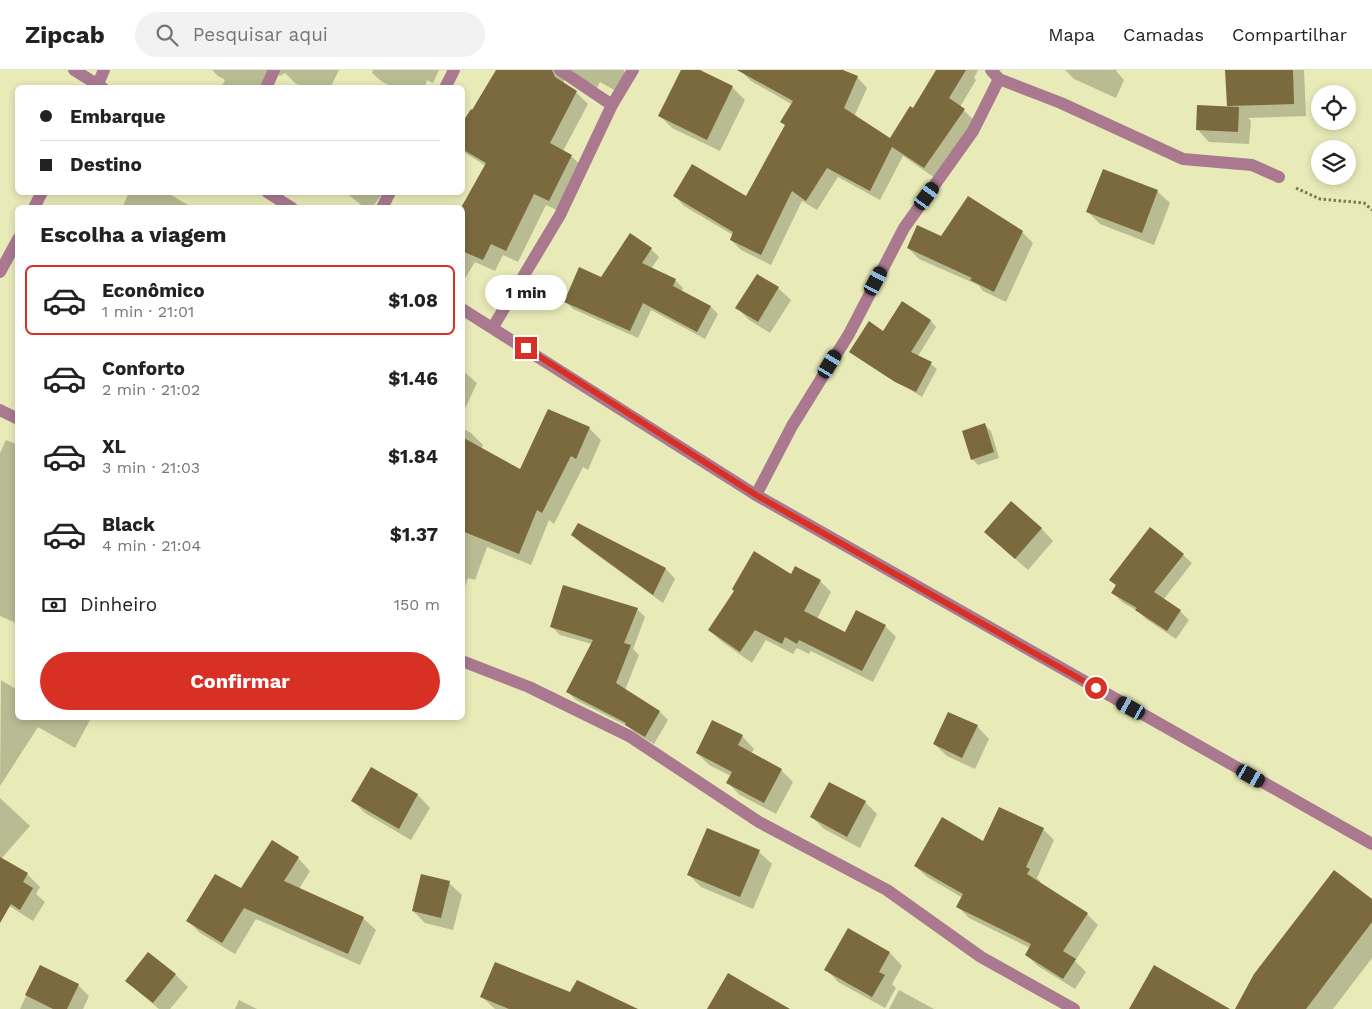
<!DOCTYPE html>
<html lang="pt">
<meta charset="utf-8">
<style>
body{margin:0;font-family:"Work Sans",sans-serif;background:#f2f2f2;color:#222;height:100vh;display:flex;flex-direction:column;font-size:19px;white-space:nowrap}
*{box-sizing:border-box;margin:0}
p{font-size:16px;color:#767676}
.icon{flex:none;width:28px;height:28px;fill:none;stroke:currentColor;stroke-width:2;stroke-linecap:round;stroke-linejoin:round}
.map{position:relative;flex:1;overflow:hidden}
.details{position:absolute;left:15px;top:135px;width:450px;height:515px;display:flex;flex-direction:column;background:#fff;border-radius:8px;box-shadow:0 2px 8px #0003}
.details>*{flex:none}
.hud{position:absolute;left:15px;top:15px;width:450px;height:110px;border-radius:8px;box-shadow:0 2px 8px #0003;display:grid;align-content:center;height:110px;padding:0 25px;background:#fff}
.fabs{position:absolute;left:1311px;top:15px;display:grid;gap:10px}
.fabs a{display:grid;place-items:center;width:45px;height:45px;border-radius:50%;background:#fff;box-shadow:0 2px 8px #0003;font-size:25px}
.end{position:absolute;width:22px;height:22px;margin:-11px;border:6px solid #d93025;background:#fff;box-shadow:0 0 0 2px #fff}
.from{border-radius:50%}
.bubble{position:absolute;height:35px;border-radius:18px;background:#fff;box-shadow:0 2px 8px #0003;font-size:16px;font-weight:700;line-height:35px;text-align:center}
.car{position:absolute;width:15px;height:30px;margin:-15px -8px;border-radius:6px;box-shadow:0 0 4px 1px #0007;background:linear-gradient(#222 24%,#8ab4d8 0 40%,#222 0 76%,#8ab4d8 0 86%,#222 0)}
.hud b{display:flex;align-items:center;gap:18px;height:48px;font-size:19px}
.hud b+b{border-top:1px solid #e0e0e0}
.hud i{width:12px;height:12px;background:#222}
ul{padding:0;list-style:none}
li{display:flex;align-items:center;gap:15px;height:70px;margin:0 10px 8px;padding:0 15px;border:2px solid transparent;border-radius:8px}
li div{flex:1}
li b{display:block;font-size:19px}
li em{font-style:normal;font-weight:700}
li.active{border-color:#d93025}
li>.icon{width:45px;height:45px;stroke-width:1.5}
h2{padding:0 25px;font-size:22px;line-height:60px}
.pay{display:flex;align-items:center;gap:12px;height:55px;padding:0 25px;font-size:19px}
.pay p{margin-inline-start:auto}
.button{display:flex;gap:10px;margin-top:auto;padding:10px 25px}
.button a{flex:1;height:58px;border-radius:30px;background:#d93025;color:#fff;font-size:20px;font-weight:700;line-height:58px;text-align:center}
header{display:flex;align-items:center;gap:30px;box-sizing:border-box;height:70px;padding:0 25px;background:#fff;border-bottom:1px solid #e0e0e0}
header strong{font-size:24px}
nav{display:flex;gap:28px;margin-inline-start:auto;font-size:18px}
.search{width:350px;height:45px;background:#f2f2f2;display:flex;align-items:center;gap:12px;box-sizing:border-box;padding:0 18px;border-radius:28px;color:#767676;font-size:19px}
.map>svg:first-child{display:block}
.shadow{fill:#0003}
.building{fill:#7b6a3d}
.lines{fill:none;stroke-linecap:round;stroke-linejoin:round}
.path{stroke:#777957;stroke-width:3;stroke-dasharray:2.5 2.5;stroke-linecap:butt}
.minor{stroke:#aa7990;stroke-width:12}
.route{stroke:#d93025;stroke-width:6}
</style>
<header>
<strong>Zipcab</strong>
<div class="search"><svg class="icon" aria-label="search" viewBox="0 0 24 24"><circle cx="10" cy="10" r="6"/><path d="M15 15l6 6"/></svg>Pesquisar aqui</div>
<nav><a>Mapa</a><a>Camadas</a><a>Compartilhar</a></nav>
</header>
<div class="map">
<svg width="1372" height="939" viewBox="0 0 1372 939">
<rect width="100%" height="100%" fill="#e8ebb7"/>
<g class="shadow">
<polygon points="212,0 339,0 330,18 304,18 295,13 285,3 280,6 278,5 271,18 221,18 225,10 218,6"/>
<polygon points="373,0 439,0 433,13 427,10 424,18 394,18 381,11 372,3"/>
<polygon points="498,0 623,0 625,2 616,21 600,12 597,18 564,8 564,14 576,22 588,34 563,81 571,86 583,97 561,142 546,135 518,192 503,185 495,201 475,192 464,210 462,209 462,139 486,96 462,81 462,55 473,42"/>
<polygon points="682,0 697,0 732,17 745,30 720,81 672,58 660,46"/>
<polygon points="742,0 840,0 857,7 867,18 854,47 890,70 914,40 937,0 978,0 974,8 976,10 960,37 974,50 935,108 903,86 880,130 838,107 817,140 802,131 771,195 741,180 731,170 733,165 684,136 674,125 747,128 786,56 782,52 793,35 751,11 741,1"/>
<polygon points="1065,0 1117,0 1116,1 1124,10 1116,28 1074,9"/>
<polygon points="1247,0 1304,0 1306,46 1248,48 1251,51 1249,74 1209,72 1197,59 1230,38 1228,36"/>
<polygon points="1157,121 1170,133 1154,175 1100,154 1088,142"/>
<polygon points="129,122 166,122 193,138 122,138"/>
<polygon points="345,122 381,122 382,124 372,138 365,138"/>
<polygon points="1022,162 1033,173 1006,232 983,221 978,215 919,189 908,178 942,168"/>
<polygon points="651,179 659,187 651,199 675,210 683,218 681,222 711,237 718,244 705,269 651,240 638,268 573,239 565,231"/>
<polygon points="778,218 791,230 770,263 749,250 737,238"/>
<polygon points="902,233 931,251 936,257 918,286 931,294 937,299 922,327 857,287 851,281 883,262"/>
<polygon points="462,300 477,313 462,345"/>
<polygon points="985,355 991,361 999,388 978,395 972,389"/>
<polygon points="462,358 471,363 483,375 481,379 521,401 589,358 601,370 588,400 583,397 554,454 549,450 531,495 487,477 475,510 468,508 463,522"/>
<polygon points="6,370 18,375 18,554 0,546 0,383"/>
<polygon points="579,455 666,499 675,509 663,533 582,474 573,465"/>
<polygon points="1041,458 1053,471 1028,500 985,462"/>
<polygon points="1183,485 1192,493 1163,530 1180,541 1189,550 1176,569 1146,549 1139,542 1122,532 1113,523 1117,516 1111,510"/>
<polygon points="791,506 820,511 831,522 817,549 845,564 885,556 896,567 873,612 811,581 809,584 797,578 793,584 766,570 752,593 721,571 709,560"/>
<polygon points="637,539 645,547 633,579 639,585 625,620 660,642 668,650 654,674 635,663 629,657 576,630 567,621 592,574 560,565 551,556"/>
<polygon points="1,610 14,618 18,611 18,648 91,648 75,678 38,657 0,716"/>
<polygon points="977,656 989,669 975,699 947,686 934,674"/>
<polygon points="742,666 754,679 751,684 781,700 793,712 776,744 740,725 728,713 731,706 709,695 697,683"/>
<polygon points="371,698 418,725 430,738 411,770 365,743 353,731"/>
<polygon points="0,728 30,756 1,789 27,804 40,817 36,824 45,832 33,851 6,834 0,828"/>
<polygon points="865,732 877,744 860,778 824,759 812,747"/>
<polygon points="1043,759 1054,770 1037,808 1040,811 1039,813 1087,844 1098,855 1075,891 1086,902 1075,919 1038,896 1026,885 1030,878 969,848 958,837 963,828 927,807 915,796 984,773"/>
<polygon points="707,760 759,782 772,794 753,839 701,817 689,805"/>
<polygon points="298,788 310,801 299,819 363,848 376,860 360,895 256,849 235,884 200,863 188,851"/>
<polygon points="449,813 462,825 453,860 425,853 413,841"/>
<polygon points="1372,830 1372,888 1333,939 1236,939"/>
<polygon points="848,860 890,883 902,896 892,914 896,918 885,938 838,912 826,899"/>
<polygon points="148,884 176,905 188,917 170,939 159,939 126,911"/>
<polygon points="40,897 78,915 89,926 83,939 20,939"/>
<polygon points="899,920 934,939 889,939"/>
<polygon points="571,924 627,939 495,939 482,927"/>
<polygon points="239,930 257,939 235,939"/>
</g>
<g class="building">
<polygon points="496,0 552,0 555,7 577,21 550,73 572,85 549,131 534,124 506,181 491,174 483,190 462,181 462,136 486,93 462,79 462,53 471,39 472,40"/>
<polygon points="681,0 700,0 733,16 707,70 658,46"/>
<polygon points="737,0 843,0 858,6 844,38 890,68 910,36 913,38 936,0 966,0 949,28 965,39 924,98 892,77 870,121 827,98 806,131 792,121 761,185 730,170 733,162 673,126 692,94 746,126 785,55 780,52 793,31"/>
<polygon points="1225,0 1293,0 1294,34 1227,36"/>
<polygon points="1197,35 1239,37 1238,62 1196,60"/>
<polygon points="1103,99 1158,120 1142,163 1086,142"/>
<polygon points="968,126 1023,161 994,222 970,210 972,208 907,178 917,155 941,166"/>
<polygon points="630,163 652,178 642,193 676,209 673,216 711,236 697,262 643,233 630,261 564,232 579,197 601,207"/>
<polygon points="757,204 779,217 758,252 735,238"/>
<polygon points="902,231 931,250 911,282 932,292 916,322 895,312 849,282 869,251 883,261"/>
<polygon points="548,339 590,357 576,389 571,386 542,443 537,440 519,484 462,461 462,367 520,399"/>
<polygon points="985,353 994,382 971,390 962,361"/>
<polygon points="1011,431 1042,458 1015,489 984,462"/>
<polygon points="578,453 666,498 653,525 571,465"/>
<polygon points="1150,457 1184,484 1154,522 1181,540 1167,561 1135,540 1137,538 1111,523 1116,515 1109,510"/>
<polygon points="754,481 791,504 795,496 821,510 804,541 845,562 856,540 886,555 862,601 799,570 797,574 785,567 782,574 755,560 740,582 708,560 734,521 732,519"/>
<polygon points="563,515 638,538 624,573 631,575 616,613 660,641 645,667 625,655 626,653 566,622 593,570 550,557"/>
<polygon points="948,642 978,655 962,688 933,674"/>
<polygon points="712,650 743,665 738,675 782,699 764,733 726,713 732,702 696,683"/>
<polygon points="371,697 418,724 399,759 351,731"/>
<polygon points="829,712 866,731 847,767 810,747"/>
<polygon points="999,737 1044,758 1026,797 1030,799 1027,804 1088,843 1063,881 1076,889 1063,909 1025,885 1031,874 956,837 963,824 914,796 942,747 983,771"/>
<polygon points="707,758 760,780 740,827 687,805"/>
<polygon points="272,770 299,787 284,811 364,847 348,884 244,838 222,873 186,851 215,804 241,818"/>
<polygon points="0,787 28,803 23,812 33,818 20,840 11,834 0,853"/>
<polygon points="1334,800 1372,829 1372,852 1306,939 1235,939 1254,904"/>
<polygon points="421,804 450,811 441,848 412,841"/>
<polygon points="848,858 890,882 879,902 885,905 872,927 824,900"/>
<polygon points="148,882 176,904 153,933 125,911"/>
<polygon points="495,892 570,922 577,910 638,939 509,939 480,927"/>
<polygon points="40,895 79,914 67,939 53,939 25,925"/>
<polygon points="1154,895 1230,939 1129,939"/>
<polygon points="728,903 790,939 707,939"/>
</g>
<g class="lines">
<polyline class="path" points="1296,118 1320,129 1364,133 1372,140"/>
<g class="minor">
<polyline points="74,0 103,18"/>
<polyline points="560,0 612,35"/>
<polyline points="991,0 999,9 1061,33 1183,89 1252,95 1279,107"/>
<polyline points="96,18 104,0"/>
<polyline points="266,18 274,0"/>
<polyline points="445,18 454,0"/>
<polyline points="267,122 292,138"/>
<polyline points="34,138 42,122"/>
<polyline points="382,138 390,122"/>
<polyline points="0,202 18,169"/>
<polyline points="462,239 756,425 1372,774"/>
<polyline points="493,257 560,145 612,35 633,0"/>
<polyline points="0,340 18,349"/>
<polyline points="756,425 792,356 849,264 904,158 973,61 999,9"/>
<polyline points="462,591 529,617 629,666 759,752 887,820 981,887 1074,939"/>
</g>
</g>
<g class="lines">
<polyline class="route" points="526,278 756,425 1096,618"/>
</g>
</svg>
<div class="fabs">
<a><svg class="icon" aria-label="locate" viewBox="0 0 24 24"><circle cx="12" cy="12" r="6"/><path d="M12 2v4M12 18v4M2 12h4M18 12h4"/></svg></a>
<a><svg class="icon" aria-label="layers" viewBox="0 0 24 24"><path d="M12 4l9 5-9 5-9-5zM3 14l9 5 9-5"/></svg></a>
</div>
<i class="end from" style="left:1096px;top:618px"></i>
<i class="end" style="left:526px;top:278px"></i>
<div class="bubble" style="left:485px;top:205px;width:82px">1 min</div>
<i class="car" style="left:927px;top:126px;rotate:36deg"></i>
<i class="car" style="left:876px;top:211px;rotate:28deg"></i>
<i class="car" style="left:830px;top:294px;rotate:31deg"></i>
<i class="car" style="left:1131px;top:638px;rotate:299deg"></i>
<i class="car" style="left:1251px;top:706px;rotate:120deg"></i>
<div class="hud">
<b><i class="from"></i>Embarque</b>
<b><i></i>Destino</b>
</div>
<section class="details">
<h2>Escolha a viagem</h2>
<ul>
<li class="active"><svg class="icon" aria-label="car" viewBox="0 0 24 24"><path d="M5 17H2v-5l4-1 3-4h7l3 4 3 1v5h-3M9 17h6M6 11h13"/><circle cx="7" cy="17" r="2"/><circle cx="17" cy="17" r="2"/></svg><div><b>Econômico</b><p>1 min · 21:01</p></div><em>$1.08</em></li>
<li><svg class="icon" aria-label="car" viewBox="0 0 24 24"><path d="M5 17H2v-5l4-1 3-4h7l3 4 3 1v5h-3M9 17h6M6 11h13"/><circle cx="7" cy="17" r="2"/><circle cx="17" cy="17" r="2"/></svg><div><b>Conforto</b><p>2 min · 21:02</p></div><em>$1.46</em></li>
<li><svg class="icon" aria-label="car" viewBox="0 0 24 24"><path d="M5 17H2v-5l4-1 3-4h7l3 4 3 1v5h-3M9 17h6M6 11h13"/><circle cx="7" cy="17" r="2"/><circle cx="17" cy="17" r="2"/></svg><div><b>XL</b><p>3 min · 21:03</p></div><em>$1.84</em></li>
<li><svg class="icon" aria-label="car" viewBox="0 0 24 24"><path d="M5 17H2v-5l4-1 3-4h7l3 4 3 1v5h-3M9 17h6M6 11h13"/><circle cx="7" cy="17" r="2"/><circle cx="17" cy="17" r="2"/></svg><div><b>Black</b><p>4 min · 21:04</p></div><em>$1.37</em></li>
</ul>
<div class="pay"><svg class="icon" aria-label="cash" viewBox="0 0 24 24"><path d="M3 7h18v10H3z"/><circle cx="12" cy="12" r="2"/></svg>Dinheiro<p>150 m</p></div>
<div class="button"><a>Confirmar</a></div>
</section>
</div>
